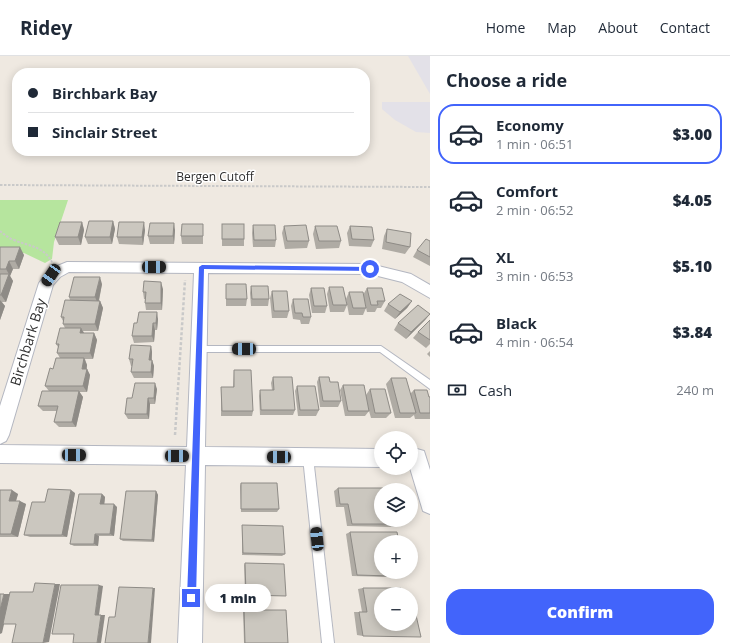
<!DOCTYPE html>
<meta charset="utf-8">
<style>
body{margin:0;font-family:"Open Sans",sans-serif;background:#f2f2f3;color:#1f2937;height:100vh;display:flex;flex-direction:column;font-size:15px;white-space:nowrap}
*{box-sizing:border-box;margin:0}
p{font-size:13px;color:#747a83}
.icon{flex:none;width:22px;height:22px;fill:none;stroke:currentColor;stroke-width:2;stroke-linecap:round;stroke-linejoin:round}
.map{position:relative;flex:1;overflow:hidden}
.sheet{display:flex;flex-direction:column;background:#fff;width:300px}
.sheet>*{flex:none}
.guide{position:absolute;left:12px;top:12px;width:358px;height:88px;border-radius:16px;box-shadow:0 2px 10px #0003;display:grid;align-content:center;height:88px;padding:0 16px;background:#fff}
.buttons{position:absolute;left:374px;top:375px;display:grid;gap:8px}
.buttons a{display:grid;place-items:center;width:44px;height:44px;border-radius:50%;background:#fff;box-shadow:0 2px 10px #0003;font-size:20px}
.end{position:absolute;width:18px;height:18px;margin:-9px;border:5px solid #4264fb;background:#fff;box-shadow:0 0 0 2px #fff}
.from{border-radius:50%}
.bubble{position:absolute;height:28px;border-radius:14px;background:#fff;box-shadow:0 2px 10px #0003;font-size:13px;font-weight:800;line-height:28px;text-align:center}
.car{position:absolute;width:12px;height:24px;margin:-12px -6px;border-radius:5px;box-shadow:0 0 3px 1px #0007;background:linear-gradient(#222 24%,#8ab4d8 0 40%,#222 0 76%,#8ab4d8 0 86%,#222 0)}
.guide b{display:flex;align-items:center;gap:14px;height:38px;font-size:15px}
.guide b+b{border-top:1px solid #e0e1e3}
.guide i{width:10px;height:10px;background:#1f2937}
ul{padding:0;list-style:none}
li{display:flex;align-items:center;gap:12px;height:60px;margin:0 8px 6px;padding:0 8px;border:2px solid transparent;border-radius:16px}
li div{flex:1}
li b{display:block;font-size:15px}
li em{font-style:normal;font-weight:800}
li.on{border-color:#4264fb}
li>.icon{width:36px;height:36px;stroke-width:1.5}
h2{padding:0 16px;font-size:18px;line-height:48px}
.pay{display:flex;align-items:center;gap:10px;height:44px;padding:0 16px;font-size:15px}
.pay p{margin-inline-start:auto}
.primary-button{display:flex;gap:8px;margin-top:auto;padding:8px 16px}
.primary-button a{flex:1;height:46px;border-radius:16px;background:#4264fb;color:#fff;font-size:16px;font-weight:800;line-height:46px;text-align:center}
header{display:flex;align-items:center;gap:24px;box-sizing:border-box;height:56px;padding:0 20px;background:#fff;border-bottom:1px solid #e0e1e3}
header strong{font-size:19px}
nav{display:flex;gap:22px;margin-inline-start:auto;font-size:14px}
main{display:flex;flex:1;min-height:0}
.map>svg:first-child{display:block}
.industrial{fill:#e3e1e8}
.green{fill:#b6e59e}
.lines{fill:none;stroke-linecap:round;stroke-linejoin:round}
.service-casing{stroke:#b4b7c1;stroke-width:2}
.minor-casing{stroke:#b4b7c1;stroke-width:2}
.path-far1{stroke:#c9c9c9;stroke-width:2;stroke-dasharray:2.5 1.5;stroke-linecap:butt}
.path{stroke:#c9c9c9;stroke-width:2.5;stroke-dasharray:3 2;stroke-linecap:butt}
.service{fill:#fff;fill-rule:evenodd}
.minor{fill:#fff;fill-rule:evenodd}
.wall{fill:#afaba4}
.shaded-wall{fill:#8e8b86}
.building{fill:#cbc7bf;stroke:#8e8b86}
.route{fill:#4264fb}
.labels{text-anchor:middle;stroke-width:3;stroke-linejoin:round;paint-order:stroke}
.far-street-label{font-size:12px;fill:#2e2e2e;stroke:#fff}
.street-label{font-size:14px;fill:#2e2e2e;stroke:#fff}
</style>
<header>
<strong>Ridey</strong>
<nav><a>Home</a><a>Map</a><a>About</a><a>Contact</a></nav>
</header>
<main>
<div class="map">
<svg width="430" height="587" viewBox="0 0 430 587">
<rect width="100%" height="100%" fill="#efe9e1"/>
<g class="industrial">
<polygon points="408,0 430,0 430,38"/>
<polygon points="382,46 430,46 430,77 416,76 395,64 382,53"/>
</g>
<polygon class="green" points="0,144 68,144 54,186 52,203 45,207 24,197 0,197"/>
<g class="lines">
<defs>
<g id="service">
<polygon points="198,290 381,290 430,324 430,333 380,296 198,296 195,295 194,293 195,291"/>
<polygon points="308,396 311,398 313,401 334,587 322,587 303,401 305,398"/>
</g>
<g id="minor">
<polygon points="67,206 370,208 411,218 430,229 430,242 402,226 370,218 208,217 205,391 381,393 381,411 205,409 202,587 178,587 186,409 0,407 0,389 187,391 194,217 69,216 60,221 53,229 9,379 6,385 0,388 0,350 39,227 50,213"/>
<polygon points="417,393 424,395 430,414 430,458 423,455 410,412 411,395"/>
</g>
</defs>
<use href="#service" class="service-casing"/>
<use href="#minor" class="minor-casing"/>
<g class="path-far1">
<polyline points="0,129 430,131"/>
<path d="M0,175C4,178 8,182 14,184C30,191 42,189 52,206"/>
</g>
<polyline class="path" points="175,379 185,224"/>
<use href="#service" class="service"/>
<use href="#minor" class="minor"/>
</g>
<g class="wall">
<polygon points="113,165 115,173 112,188 88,188 85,181"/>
<polygon points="82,166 84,174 81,189 59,189 55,181"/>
<polygon points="203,168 203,188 182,188 181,180"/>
<polygon points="222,168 244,183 244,190 222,190"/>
<polygon points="253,169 276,184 275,191 253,191 252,177"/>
<polygon points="284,170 309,185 307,192 285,193 282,177"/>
<polygon points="315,170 341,185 339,192 316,193 313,178"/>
<polygon points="350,170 374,184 371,191 349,190 347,177"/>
<polygon points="387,173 410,191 405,198 382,193 384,180"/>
<polygon points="145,174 143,189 119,188 117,181"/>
<polygon points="175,174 174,188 150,188 148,180"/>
<polygon points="430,185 430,210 413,201 417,194"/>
<polygon points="0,191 24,199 19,213 13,213 10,220 13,225 6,246 2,246 5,250 0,264"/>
<polygon points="102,228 99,245 100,245 103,252 98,275 83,275 84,277 94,277 97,284 93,303 85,303 87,309 87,313 90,319 87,336 79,336 83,341 76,371 59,371 54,366 57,355 43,355 38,350 49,335 45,330 53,313 60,302 57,297 58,291 56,288 65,272 63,268 63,265 61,261 70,244 69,241"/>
<polygon points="226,228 247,243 246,250 226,250"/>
<polygon points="251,230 269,243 268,250 251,250 250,237"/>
<polygon points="329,231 347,249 344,256 330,256 327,238"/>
<polygon points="311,232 327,250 325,257 312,257 309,239"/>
<polygon points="367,232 385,245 381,252 377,252 375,256 367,256 363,239"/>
<polygon points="163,233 162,254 146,254 145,247 145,243 144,243 143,236"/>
<polygon points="272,235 289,255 287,262 272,262 270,242"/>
<polygon points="349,236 366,252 363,259 349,259 346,243"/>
<polygon points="293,243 311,261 309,268 301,268 300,264 293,263 291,250"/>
<polygon points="412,245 407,252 395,263 384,255 388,248"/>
<polygon points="430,258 425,264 406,283 394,274 398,267"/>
<polygon points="158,263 157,274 155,274 154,286 134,287 132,280 137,267"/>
<polygon points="430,264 430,288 426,292 413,282 418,276"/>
<polygon points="151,290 152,296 152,304 154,310 153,322 134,322 131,316 132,310 131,310 129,303"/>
<polygon points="430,295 430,301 427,298"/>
<polygon points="234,314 253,355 252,360 221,360 221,331 233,331"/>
<polygon points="273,321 295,354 293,359 260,359 259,340 260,334 272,334 271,327"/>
<polygon points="319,321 330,326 341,345 338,351 320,351 317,326"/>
<polygon points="391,322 410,338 414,334 430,341 430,363 415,363 414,359 410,362 395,362 386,328"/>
<polygon points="343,329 366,339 370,333 391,357 386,362 371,362 369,355 365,360 345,360 340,334"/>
<polygon points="297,330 319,354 316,360 298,360 295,335"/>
<polygon points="157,333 155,348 150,348 149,363 128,363 125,358 132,342"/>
<polygon points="241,427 279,453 277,456 241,456 240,430"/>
<polygon points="338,432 381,464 398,468 393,471 347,470 344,451 336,451 334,435"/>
<polygon points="0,434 18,438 16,445 26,448 18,481 0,481"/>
<polygon points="156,435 158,439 154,486 123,485 120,483"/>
<polygon points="75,437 67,481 30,481 24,479 45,446"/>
<polygon points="102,438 105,441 104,448 117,451 114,480 99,480 98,490 74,490 70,488"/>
<polygon points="242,469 285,498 282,500 242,499"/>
<polygon points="350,476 381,486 391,520 386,521 352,520 346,478"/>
<polygon points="245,507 286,540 245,539 244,509"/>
<polygon points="363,532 381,568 363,580 357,579 354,556 362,556 358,533"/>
<polygon points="243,554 286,554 288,587 244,587"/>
</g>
<g class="shaded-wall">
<polygon points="113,165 115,173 112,188 110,181"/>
<polygon points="82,166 84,174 81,189 78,181"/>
<polygon points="144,166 145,174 143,189 142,181"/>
<polygon points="174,167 175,174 174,188 173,180"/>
<polygon points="20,191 24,199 19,213 15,205"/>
<polygon points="9,205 13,213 10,220 6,213"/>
<polygon points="9,218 13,225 6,246 1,239"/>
<polygon points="100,221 102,228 98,248 95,241"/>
<polygon points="161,226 163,233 162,254 161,247"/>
<polygon points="0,244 5,250 0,264"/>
<polygon points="100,245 103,252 98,275 95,268"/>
<polygon points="412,245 407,252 395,263 400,256"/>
<polygon points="157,256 158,263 157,274 156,267"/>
<polygon points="430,258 425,264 406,283 411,276"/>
<polygon points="153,267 155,274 154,286 152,280"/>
<polygon points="81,272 85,279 80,277"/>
<polygon points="94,277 97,284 93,303 90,297"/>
<polygon points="151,290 152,296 151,310 149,304"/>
<polygon points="84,302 87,309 85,319 82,313"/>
<polygon points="152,304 154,310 153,322 151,316"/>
<polygon points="87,313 90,319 87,336 83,330"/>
<polygon points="155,327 157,333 155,348 154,342"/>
<polygon points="79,335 83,341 76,371 72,366"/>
<polygon points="148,342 150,348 149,363 147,358"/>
<polygon points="12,434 18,438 15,448 9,445"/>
<polygon points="71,434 75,437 67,481 62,479"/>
<polygon points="156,435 158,439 154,486 152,484"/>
<polygon points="102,438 105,441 104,451 100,448"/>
<polygon points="20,445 26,448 18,481 11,478"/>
<polygon points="114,448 117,451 114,480 110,478"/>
<polygon points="95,478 99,480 98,490 94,488"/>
<polygon points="55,528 60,528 49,586 43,587"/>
<polygon points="99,529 103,530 99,559 95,559"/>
<polygon points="153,532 155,532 151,587 148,587"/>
<polygon points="4,538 11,538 2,577 0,578 0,554"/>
<polygon points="101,559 105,559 101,587 97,587"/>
</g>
<g class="building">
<polygon points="89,165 113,165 110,181 85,181"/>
<polygon points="60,166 82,166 78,181 55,181"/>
<polygon points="119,166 144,166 142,181 117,181"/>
<polygon points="150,167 174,167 173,180 148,180"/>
<polygon points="182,168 203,168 203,180 181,180"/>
<rect x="222" y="168" width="22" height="15"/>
<polygon points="253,169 275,169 276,184 254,184"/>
<polygon points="306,169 309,185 287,185 284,170"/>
<polygon points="315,170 337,170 341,185 319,185"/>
<polygon points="350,170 372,171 374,184 352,183"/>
<polygon points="387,173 411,177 410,191 386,186"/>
<polygon points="426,183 430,185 430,201 417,194"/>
<polygon points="0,191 20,191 15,205 9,205 6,213 0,213"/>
<polygon points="0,218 9,218 1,239 0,239"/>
<polygon points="74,221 100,221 95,241 69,241"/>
<polygon points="144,225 161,226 161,247 145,247 146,236 143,236"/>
<polygon points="226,228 246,228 247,243 226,243"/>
<polygon points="251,230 268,230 269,243 252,243"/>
<polygon points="329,231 343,231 347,249 333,249"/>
<polygon points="311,232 324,232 327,250 314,250"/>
<polygon points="367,232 382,232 385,245 377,245 378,249 371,249"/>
<polygon points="272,235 287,235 289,255 274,255"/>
<polygon points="349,236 363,236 366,252 353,252"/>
<polygon points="400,238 412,245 400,256 388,248"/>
<polygon points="293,243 308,243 311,261 303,261 302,257 295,257"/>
<polygon points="65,244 100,245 95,268 63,268 64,261 61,261"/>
<polygon points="418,249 430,258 411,276 398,267"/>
<polygon points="139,256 157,256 156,267 153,267 152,280 132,280 134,267 137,267"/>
<polygon points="430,264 430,284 418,276"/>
<polygon points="60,272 81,272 80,277 94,277 90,297 57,297 59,288 56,288"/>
<polygon points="131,289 151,290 149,304 152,304 151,316 131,316 133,303 129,303"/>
<polygon points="56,302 84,302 82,313 87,313 83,330 45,330 50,312 53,313"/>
<polygon points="234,314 251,314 253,355 222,355 221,331 234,331"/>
<polygon points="273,321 292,321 295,354 261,354 260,334 274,334"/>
<polygon points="319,321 329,321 330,326 338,326 341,345 323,345"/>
<polygon points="391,322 406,322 416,357 400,357"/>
<polygon points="135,327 155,327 154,342 148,342 147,358 125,358 127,342 132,342"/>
<polygon points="343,329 364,329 369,355 348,355"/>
<polygon points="297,330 315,330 319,354 300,354"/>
<polygon points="370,333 385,333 391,357 375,357"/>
<polygon points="414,334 427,334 429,341 430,341 430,357 420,357"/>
<polygon points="42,335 79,335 72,366 54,366 58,350 38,350"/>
<polygon points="241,427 277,427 279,453 241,453"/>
<polygon points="338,432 383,432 383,434 381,434 381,464 397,464 398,468 352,468 348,448 340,448"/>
<polygon points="48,433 71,434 62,479 24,479 32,446 45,446"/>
<polygon points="0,434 12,434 9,445 20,445 11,478 0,478"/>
<polygon points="126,435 156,435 152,484 120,483"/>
<polygon points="79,438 102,438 100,448 114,448 110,478 95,478 94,488 70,488"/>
<polygon points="242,469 283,470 285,498 243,497"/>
<polygon points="350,476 397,476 399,486 381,486 381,516 391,516 391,520 357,519"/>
<polygon points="245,507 284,508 286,540 246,539"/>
<polygon points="35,527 55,528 43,587 12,587 16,568 3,568 10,536 33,536"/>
<polygon points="61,529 99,529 95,559 101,559 97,587 73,587 74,578 52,578"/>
<polygon points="119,531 153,532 148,587 105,587 109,561 115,561"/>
<polygon points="363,532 401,532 402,538 381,538 381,568 411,568 411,546 413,546 421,581 363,580 359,556 367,556"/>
<polygon points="0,538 4,538 0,554"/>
<polygon points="244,554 286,554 288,587 245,587"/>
</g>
<polygon class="route" points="202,209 370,211 373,213 370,215 204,213 196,542 195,545 191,547 188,545 187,542 199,211"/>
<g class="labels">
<g class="far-street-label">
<text x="215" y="125">Bergen Cutoff</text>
</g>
<g class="street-label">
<text transform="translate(28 286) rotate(-73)" y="5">Birchbark Bay</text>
</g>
</g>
</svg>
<div class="buttons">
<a><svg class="icon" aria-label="locate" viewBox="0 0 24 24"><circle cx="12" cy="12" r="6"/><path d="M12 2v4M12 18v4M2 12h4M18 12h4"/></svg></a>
<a><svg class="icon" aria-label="layers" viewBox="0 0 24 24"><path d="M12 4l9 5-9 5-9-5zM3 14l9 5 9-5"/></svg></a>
<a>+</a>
<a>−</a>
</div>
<i class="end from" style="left:370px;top:213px"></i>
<i class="end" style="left:191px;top:542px"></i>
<div class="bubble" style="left:205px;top:528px;width:66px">1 min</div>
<i class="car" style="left:154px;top:211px;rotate:90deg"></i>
<i class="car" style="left:51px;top:219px;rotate:214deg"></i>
<i class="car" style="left:244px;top:293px;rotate:270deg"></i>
<i class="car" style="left:74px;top:399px;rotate:91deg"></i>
<i class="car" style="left:177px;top:400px;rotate:91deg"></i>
<i class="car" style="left:279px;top:401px;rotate:271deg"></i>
<i class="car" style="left:317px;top:483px;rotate:354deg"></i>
<div class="guide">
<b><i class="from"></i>Birchbark Bay</b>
<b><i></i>Sinclair Street</b>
</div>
</div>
<section class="sheet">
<h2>Choose a ride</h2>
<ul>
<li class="on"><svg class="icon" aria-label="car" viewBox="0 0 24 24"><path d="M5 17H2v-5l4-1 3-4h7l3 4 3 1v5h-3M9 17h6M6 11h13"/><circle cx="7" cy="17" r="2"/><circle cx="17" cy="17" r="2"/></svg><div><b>Economy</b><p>1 min · 06:51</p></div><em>$3.00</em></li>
<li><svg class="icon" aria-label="car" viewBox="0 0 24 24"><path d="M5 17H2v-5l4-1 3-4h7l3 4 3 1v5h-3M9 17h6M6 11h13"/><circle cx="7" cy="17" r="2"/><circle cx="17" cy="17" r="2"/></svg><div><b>Comfort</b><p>2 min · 06:52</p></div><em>$4.05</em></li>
<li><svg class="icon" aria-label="car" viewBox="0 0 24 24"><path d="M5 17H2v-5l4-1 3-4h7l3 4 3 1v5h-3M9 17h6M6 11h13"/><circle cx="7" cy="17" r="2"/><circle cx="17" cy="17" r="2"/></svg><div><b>XL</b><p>3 min · 06:53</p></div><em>$5.10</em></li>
<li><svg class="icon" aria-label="car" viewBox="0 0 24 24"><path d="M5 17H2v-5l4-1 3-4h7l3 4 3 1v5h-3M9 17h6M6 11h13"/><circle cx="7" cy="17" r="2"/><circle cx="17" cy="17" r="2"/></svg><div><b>Black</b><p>4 min · 06:54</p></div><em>$3.84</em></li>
</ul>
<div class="pay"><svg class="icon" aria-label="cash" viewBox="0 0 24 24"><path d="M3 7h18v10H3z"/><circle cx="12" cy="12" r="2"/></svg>Cash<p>240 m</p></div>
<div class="primary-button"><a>Confirm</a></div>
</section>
</main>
